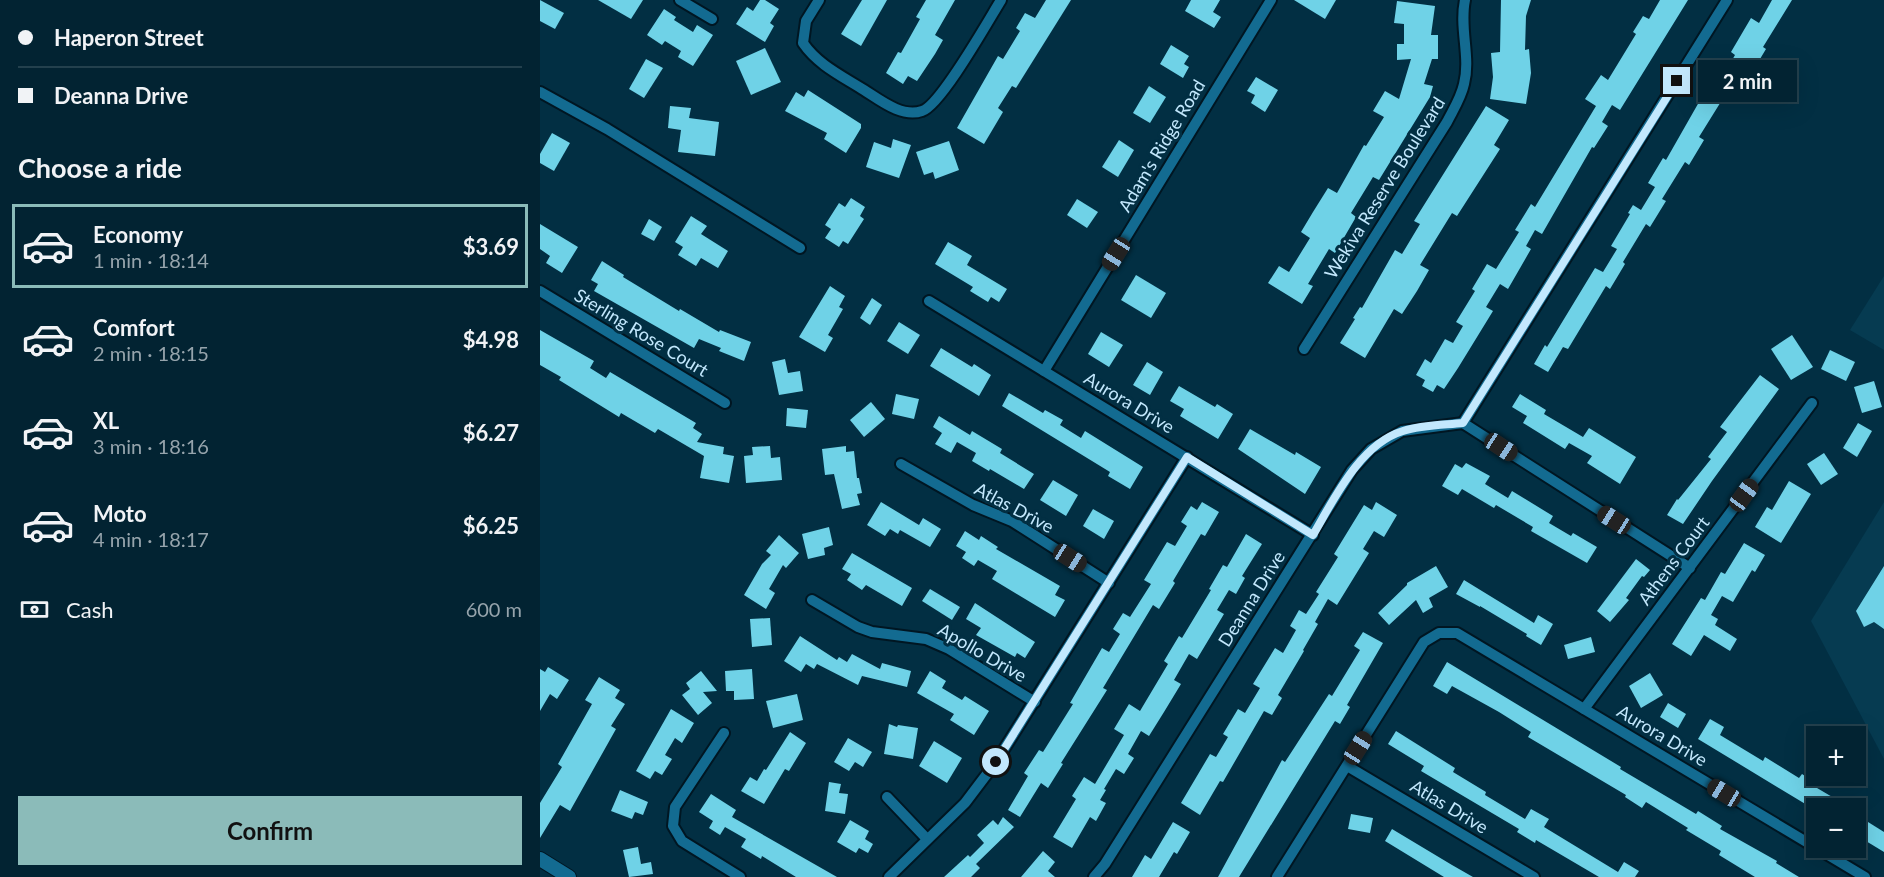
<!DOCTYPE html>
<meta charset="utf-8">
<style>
body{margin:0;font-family:Lato,sans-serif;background:#102f3e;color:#f1f3f6;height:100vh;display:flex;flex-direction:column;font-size:22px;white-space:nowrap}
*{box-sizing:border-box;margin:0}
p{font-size:20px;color:#96a4ac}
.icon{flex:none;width:33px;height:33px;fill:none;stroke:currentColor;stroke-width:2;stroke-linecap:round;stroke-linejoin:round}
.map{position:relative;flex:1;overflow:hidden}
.side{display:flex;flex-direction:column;background:#022332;width:540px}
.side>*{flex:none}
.guide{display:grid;align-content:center;height:132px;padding:0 18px;background:#022332}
.controls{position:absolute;left:1266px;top:726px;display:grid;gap:12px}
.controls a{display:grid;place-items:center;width:60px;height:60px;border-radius:0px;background:#022332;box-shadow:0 6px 24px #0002,0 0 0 2px #23404d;font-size:30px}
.end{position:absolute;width:27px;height:27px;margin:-14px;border:8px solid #c3e8fd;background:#111;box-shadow:0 0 0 3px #111}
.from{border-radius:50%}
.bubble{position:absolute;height:42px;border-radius:0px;background:#022332;box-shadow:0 6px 24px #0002,0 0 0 2px #23404d;font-size:20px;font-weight:700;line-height:42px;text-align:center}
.car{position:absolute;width:18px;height:36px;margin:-18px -9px;border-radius:8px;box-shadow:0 0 4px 2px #0007;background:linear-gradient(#222 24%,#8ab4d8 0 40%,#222 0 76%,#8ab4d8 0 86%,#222 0)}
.guide b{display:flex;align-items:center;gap:21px;height:57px;font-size:22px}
.guide b+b{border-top:2px solid #23404d}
.guide i{width:15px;height:15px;background:#f1f3f6}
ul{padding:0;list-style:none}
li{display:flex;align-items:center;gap:18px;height:84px;margin:0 12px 9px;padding:0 6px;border:3px solid transparent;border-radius:0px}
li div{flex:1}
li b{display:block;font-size:22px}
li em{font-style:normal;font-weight:700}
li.current{border-color:#8bbbb9}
li>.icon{width:54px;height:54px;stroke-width:1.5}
h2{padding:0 18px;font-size:27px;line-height:72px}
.pay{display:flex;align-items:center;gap:15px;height:66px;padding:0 18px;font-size:22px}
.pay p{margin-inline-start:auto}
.button{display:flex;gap:12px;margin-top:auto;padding:12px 18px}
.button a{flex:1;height:69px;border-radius:0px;background:#8bbbb9;color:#111;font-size:24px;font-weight:700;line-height:69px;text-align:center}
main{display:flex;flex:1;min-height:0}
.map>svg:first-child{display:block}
.built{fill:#063b51}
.building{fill:#6fd2e7}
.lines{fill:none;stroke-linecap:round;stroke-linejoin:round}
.minor-casing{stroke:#001622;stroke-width:14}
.tertiary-casing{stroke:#001622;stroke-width:16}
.minor{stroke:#136b91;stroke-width:10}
.tertiary{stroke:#136b91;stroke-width:14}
.route{stroke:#c3e8fd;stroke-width:8}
.labels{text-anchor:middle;stroke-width:6;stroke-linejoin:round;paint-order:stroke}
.street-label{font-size:18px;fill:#c3e8fd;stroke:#022f43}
</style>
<main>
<section class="side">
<div class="guide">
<b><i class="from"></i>Haperon Street</b>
<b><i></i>Deanna Drive</b>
</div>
<h2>Choose a ride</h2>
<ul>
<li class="current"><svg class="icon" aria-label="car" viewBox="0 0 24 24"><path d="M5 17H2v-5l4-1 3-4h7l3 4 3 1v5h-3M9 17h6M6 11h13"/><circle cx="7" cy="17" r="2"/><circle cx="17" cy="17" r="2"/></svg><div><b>Economy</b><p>1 min · 18:14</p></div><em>$3.69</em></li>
<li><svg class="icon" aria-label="car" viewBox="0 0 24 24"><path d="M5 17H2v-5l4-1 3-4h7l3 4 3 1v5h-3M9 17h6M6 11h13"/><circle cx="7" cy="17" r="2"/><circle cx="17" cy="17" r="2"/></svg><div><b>Comfort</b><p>2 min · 18:15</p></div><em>$4.98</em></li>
<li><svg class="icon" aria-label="car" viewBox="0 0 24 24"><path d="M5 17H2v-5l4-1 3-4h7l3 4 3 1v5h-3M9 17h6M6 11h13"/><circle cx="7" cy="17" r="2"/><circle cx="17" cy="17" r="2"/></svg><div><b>XL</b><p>3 min · 18:16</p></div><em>$6.27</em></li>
<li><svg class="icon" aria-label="car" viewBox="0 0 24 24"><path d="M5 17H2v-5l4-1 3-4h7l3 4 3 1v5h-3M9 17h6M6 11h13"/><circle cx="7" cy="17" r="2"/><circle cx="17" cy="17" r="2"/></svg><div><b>Moto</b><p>4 min · 18:17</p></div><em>$6.25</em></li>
</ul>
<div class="pay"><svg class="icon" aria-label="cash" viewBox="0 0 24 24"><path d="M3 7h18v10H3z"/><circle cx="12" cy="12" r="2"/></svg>Cash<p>600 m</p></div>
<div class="button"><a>Confirm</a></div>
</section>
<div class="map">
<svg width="1344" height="877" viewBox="0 0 1344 877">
<rect width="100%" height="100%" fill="#022f43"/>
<g class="built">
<polygon points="1344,276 1344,350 1310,330"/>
<polygon points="1344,502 1344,759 1271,621"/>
</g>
<g class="building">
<polygon points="0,0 24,13 15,29 0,21"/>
<polygon points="58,0 103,0 91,19"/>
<polygon points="220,0 225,0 239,9 230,23 234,26 225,42 196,24 207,7 213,11"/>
<polygon points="322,0 347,0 321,46 301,34"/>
<polygon points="386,0 415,0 395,35 403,40 395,54 377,81 368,76 363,84 346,73 358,52 361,53 380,19 376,17"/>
<polygon points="506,0 531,0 476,88 472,86 458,108 463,112 444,144 417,128 458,56 463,59 480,31 476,28 485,13 495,18"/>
<polygon points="651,0 680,0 673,12 681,17 674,28 645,11"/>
<polygon points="754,0 796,0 785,19"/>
<polygon points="961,0 991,0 986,16 985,50 989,49 991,73 986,104 950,99 953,77 951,53 960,52"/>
<polygon points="1120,0 1148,0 1080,110 1072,105 1062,122 1068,126 1054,148 1052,147 1002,234 995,230 986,246 991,249 968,289 960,284 946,307 953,311 918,368 904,389 897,385 893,392 882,386 885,380 876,375 885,359 891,363 905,339 913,343 923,326 916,322 935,291 932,289 947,264 956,269 979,232 975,230 991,204 995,207 1056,106 1045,99 1061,75 1068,80 1096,34 1093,32 1103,16 1109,19"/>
<polygon points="1232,0 1252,0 1223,47 1226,49 1211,74 1208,72 1188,104 1182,100 1159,137 1164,140 1149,165 1145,162 1122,199 1126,201 1110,227 1106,224 1083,262 1085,264 1070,289 1066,286 1028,349 1023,347 1008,372 994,364 1005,345 1007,347 1055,268 1063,272 1077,249 1071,246 1090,214 1088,213 1093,205 1101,210 1115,187 1108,183 1123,158 1126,160 1171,81 1179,86 1193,63 1191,62 1195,55 1191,52 1211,18 1219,23"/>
<polygon points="857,1 895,6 891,35 898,35 898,59 892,59 884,84 893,86 890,97 839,180 833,177 811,213 816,217 795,253 789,249 768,284 773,286 762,304 728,283 739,266 749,272 770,238 761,232 773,212 788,188 797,193 824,145 826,146 844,117 833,111 845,91 859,99 871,59 857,60 857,44 864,44 864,24 854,23"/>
<polygon points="124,9 136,17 134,20 153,32 157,25 173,35 153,66 138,57 141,51 125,41 122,45 107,35"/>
<polygon points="631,45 649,56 644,64 649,67 643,78 620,64"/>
<polygon points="225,48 241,82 211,95 196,61"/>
<polygon points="106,59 123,68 104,98 89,89"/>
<polygon points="716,77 738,90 725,112 711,103 715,95 707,91"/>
<polygon points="609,86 626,97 610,123 593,113"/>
<polygon points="268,90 321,124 321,128 306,153 284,139 287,133 245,111 256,92 264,97"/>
<polygon points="130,106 151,108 149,118 179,122 175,156 138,152 141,130 128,128"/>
<polygon points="946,106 969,120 954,145 960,149 917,216 912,213 880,265 889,270 877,291 862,314 854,309 825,358 800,343 815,319 813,318 820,307 822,308 855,250 862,254 880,224 874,221"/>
<polygon points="12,133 30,143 14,171 0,163 0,154"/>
<polygon points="353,139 371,145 359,178 326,167 334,142 351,148"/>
<polygon points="579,140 594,150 578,177 562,167"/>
<polygon points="409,141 419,170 395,179 393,172 384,175 376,152"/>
<polygon points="311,198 325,207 320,216 324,219 308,244 303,241 299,247 285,238 291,229 285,225 299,203 305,207"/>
<polygon points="537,199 558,212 547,228 527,215"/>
<polygon points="151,216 167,226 161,234 188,251 178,268 161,258 156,266 138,255 143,247 135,242"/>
<polygon points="109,219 122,227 114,241 101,234"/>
<polygon points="0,224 38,247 22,273 6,263 10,256 0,249"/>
<polygon points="408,242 432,256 427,265 467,289 459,302 451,297 448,302 430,291 433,287 395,264"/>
<polygon points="62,261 84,275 83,277 139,311 140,309 179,332 180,330 211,342 204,361 179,351 181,348 159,339 154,348 54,291 58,284 51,280"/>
<polygon points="596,275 626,293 611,318 581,300"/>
<polygon points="290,286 305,296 299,307 303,309 288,335 293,338 285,352 259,337"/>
<polygon points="332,298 342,305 330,325 320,318"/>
<polygon points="359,322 380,335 368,354 347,341"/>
<polygon points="0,330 54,361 50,368 66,378 70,372 156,423 153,428 162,434 157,442 184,447 183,454 194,456 189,483 160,478 164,456 118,429 115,433 81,413 79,417 19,380 21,377 0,365"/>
<polygon points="561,332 583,345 569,367 548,354"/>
<polygon points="1252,335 1273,367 1251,380 1231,349"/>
<polygon points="401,348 432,367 434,364 451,375 439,396 390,366"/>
<polygon points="1290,350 1315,362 1306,381 1281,369"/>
<polygon points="245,359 248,373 260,371 263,391 239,395 232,362"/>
<polygon points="607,362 623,372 610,395 593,385"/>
<polygon points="1220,375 1239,389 1172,481 1143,524 1127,515 1137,499 1138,500 1171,459 1168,457 1187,432 1180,427"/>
<polygon points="1334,381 1342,407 1322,413 1314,387"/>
<polygon points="639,386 675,407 677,404 693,414 678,439 640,416 644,409 630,401"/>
<polygon points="469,393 503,413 505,410 523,420 520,425 541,438 545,431 603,467 590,489 568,476 570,472 462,406"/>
<polygon points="356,394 379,399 374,419 352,414"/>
<polygon points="980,394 1006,410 1004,414 1043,437 1049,428 1096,457 1080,484 1047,463 1052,456 1029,443 1025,449 983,423 987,416 972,407"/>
<polygon points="331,402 345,419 324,437 310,420"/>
<polygon points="247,408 268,410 266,428 246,426"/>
<polygon points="399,416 430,435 432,431 462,449 460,453 494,474 484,489 450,469 449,471 432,461 436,453 417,442 411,453 395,444 402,433 393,427"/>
<polygon points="1318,423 1332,431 1317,457 1303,448"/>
<polygon points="710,429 755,455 756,452 781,467 765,494 698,449"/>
<polygon points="230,446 231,458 240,457 242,480 206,483 204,456 213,455 212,447"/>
<polygon points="306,446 306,452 314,451 317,478 319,478 322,493 317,494 320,505 302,509 294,474 285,475 282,449"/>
<polygon points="1284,453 1298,474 1281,485 1267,464"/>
<polygon points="926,463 950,476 945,484 968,498 972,491 1013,516 1009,523 1031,536 1033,533 1057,547 1047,563 991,531 993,527 956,505 954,508 922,489 918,495 902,486 915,464 922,468"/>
<polygon points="513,480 538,495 526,516 500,500"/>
<polygon points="1249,481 1271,494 1241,543 1215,527 1227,507 1232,510"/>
<polygon points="341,502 379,525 383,518 401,529 390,547 360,530 358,534 350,529 345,536 327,525"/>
<polygon points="662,502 679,512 665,536 661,534 633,581 635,583 619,609 613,605 563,688 567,690 521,763 523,764 508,788 501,783 480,817 468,810 488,776 484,773 499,750 503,752 533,704 530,703 562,648 569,652 580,634 573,629 583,613 590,617 611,584 604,580 627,542 635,546 647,526 641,522 651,506 657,510"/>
<polygon points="836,502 857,515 844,537 834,531 823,549 829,553 797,605 788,599 775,622 778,624 763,650 764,651 738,695 742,698 732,715 724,711 683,782 680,781 660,815 641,803 670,754 676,757 688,737 683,734 698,709 705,713 720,688 713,684 735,648 743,653 756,630 750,626 759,610 766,614 779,594 776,592 798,557 794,554 824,505 832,510"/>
<polygon points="553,509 574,521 564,539 543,526"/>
<polygon points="289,527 293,545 284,548 285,555 268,559 262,534"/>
<polygon points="425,531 439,540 441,536 458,547 456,549 520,586 515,595 525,600 515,617 452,579 457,571 438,560 434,566 422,558 426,552 416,546"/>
<polygon points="706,534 722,544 702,576 705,578 696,594 689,590 677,610 684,614 657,659 649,654 634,680 641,684 624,712 609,736 601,731 588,754 594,758 584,774 576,769 564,789 566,790 560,800 566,803 556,821 550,817 532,848 513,837 536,799 532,796 544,777 555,784 584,735 574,729 589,704 600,711 628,664 624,661 639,636 642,638 671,590 669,589 683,565 687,567"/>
<polygon points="239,535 259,553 246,568 243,565 229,589 235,593 226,609 204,595 222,564 231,555 226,551"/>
<polygon points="1204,543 1225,555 1215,572 1212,570 1193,602 1182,596 1171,615 1178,619 1175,625 1197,639 1190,651 1164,635 1151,656 1132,644 1161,598 1165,600 1181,572 1185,574"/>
<polygon points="312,553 372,588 362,606 326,585 322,590 307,580 311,574 302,569"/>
<polygon points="1096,559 1110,570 1104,577 1102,576 1086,598 1089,600 1070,622 1057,611"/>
<polygon points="896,566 908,587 889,598 893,607 883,613 876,600 849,625 838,613 867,585 867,583"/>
<polygon points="1344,566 1344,629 1334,622 1324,627 1316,611"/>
<polygon points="924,580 994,623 998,615 1013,624 1001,645 986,636 987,634 940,606 940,607 916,594"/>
<polygon points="390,589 420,607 412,620 382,601"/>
<polygon points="435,603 495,642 485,658 477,653 475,657 436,635 441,628 426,619"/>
<polygon points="230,618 232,645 212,647 210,619"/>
<polygon points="823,632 843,643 807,705 810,707 800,724 795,721 699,877 678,877 742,760 745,762 789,694 792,696 820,650 814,646"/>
<polygon points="260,636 297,660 299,657 307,662 312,654 340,669 342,663 371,671 367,687 322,676 318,685 277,664 274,669 266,664 261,672 244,661"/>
<polygon points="1051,637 1055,652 1028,659 1024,645"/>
<polygon points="907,662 1081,767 1080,769 1124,795 1156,814 1158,811 1182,826 1180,829 1237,861 1236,863 1259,877 1215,877 1179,855 1181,851 1146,830 1148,828 1106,802 1102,808 1085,797 1086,795 988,737 991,732 959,712 912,686 907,694 893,686"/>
<polygon points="8,667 29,680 17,699 10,694 0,711 0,669 5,672"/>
<polygon points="212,669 214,699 194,700 194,691 186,691 185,671"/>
<polygon points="161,671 177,691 163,692 172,703 158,715 142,695 150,689 146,683"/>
<polygon points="390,671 406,681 402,688 422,700 425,696 449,711 434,735 410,720 414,714 377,693"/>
<polygon points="1110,673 1123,695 1101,708 1089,686"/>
<polygon points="59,677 80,690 75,698 85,704 71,726 76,729 30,811 20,805 0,838 0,803 22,767 18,764 52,704 45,700"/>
<polygon points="257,694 263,720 233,728 226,701"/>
<polygon points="1128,703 1146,714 1138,728 1120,717"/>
<polygon points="131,709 154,723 142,743 135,738 125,755 132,759 122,775 115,771 110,779 96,771"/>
<polygon points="1170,719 1184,727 1180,735 1223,761 1225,757 1259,778 1262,774 1279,785 1277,788 1311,808 1272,808 1158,739"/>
<polygon points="349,724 357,727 358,725 378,728 373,759 344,754"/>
<polygon points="856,731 915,768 913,772 946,792 945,795 985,819 991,809 1009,819 1004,827 1078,872 1084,862 1099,871 1095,877 1059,877 996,840 995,843 977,832 979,829 881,771 884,766 848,744"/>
<polygon points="250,732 266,743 249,771 245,769 224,804 201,791 210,777 217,781 224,769 226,770"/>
<polygon points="308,738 332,752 323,767 315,762 309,771 294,762"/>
<polygon points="394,741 422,758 407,783 379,766"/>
<polygon points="289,782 301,784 299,793 308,794 305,814 285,811"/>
<polygon points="80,790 108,802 103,815 95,812 92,819 71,811"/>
<polygon points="171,794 196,810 192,817 297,877 256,877 222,856 221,859 201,847 206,839 185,827 180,835 169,828 173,821 159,812"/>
<polygon points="811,814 833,818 830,833 808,829"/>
<polygon points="463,817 474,827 436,864 440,868 431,877 404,877 428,855 430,857 444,843 437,835 453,820 458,825"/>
<polygon points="1320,817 1344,832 1344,852 1316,835 1316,824"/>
<polygon points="310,820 329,831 325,839 333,844 328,853 319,848 316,853 297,842"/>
<polygon points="633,822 650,832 637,854 634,852 619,877 592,877 605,855 611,859"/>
<polygon points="852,829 912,865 933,877 904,877 845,841"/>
<polygon points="98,847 101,864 111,862 113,874 89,877 83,850"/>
<polygon points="503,851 515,862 508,871 515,877 481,877"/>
</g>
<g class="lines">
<defs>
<g id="minor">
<polyline points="140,0 172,19"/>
<path d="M279,0L266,21L263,43C278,65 302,76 324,90C340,100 362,118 382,111C401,105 448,21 461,0"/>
<polyline points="0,92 67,129 260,248"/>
<polyline points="0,291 185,403"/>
<polyline points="389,301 773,535"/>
<path d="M764,349L907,122C913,110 921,98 924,84C931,57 919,28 925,0"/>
<polyline points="504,371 731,0"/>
<polyline points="923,423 1187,0"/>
<polyline points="923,423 1150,568"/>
<polyline points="361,464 433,505 472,521 569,583"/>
<polyline points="272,600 318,627 332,632 386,639 409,649 495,702"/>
<polyline points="1044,709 1272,403"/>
<polyline points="184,733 135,807 133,826 142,841 200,877"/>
<polyline points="807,766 994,877"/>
<polyline points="347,797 387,839"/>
<polyline points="349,877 425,803 456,762 647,457"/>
<polyline points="554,877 565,864 812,470 831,449 862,431 923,423"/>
<polyline points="737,877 884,642 899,633 917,633 1325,877"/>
</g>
<polyline id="tertiary" points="0,859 29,877"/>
</defs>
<use href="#minor" class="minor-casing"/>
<use href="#tertiary" class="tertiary-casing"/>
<use href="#minor" class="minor"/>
<use href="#tertiary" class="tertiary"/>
</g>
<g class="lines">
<path class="route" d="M456,762L647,457L773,535C794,499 820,444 863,431C882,425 904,425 923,423L1137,81"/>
</g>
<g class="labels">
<g class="street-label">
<text transform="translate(622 146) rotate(-59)" y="6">Adam's Ridge Road</text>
<text transform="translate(845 188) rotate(-58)" y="6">Wekiva Reserve Boulevard</text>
<text transform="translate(101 333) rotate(31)" y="6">Sterling Rose Court</text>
<text transform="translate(589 403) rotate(31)" y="6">Aurora Drive</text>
<text transform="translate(474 508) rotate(28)" y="6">Atlas Drive</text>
<text transform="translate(1134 561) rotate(-53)" y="6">Athens Court</text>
<text transform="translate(712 599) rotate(-58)" y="6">Deanna Drive</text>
<text transform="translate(442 653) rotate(30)" y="6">Apollo Drive</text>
<text transform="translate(1122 736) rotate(31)" y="6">Aurora Drive</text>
<text transform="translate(909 807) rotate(31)" y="6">Atlas Drive</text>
</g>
</g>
</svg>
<div class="controls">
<a>+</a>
<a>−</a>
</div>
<i class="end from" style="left:456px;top:762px"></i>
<i class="end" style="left:1137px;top:81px"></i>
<div class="bubble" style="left:1158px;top:60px;width:99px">2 min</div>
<i class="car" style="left:576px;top:254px;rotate:212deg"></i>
<i class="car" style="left:961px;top:447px;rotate:123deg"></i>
<i class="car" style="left:1204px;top:495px;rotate:36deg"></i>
<i class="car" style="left:1074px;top:520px;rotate:302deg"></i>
<i class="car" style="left:530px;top:558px;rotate:122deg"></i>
<i class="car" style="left:818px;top:748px;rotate:32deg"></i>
<i class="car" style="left:1184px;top:793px;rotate:301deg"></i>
</div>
</main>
